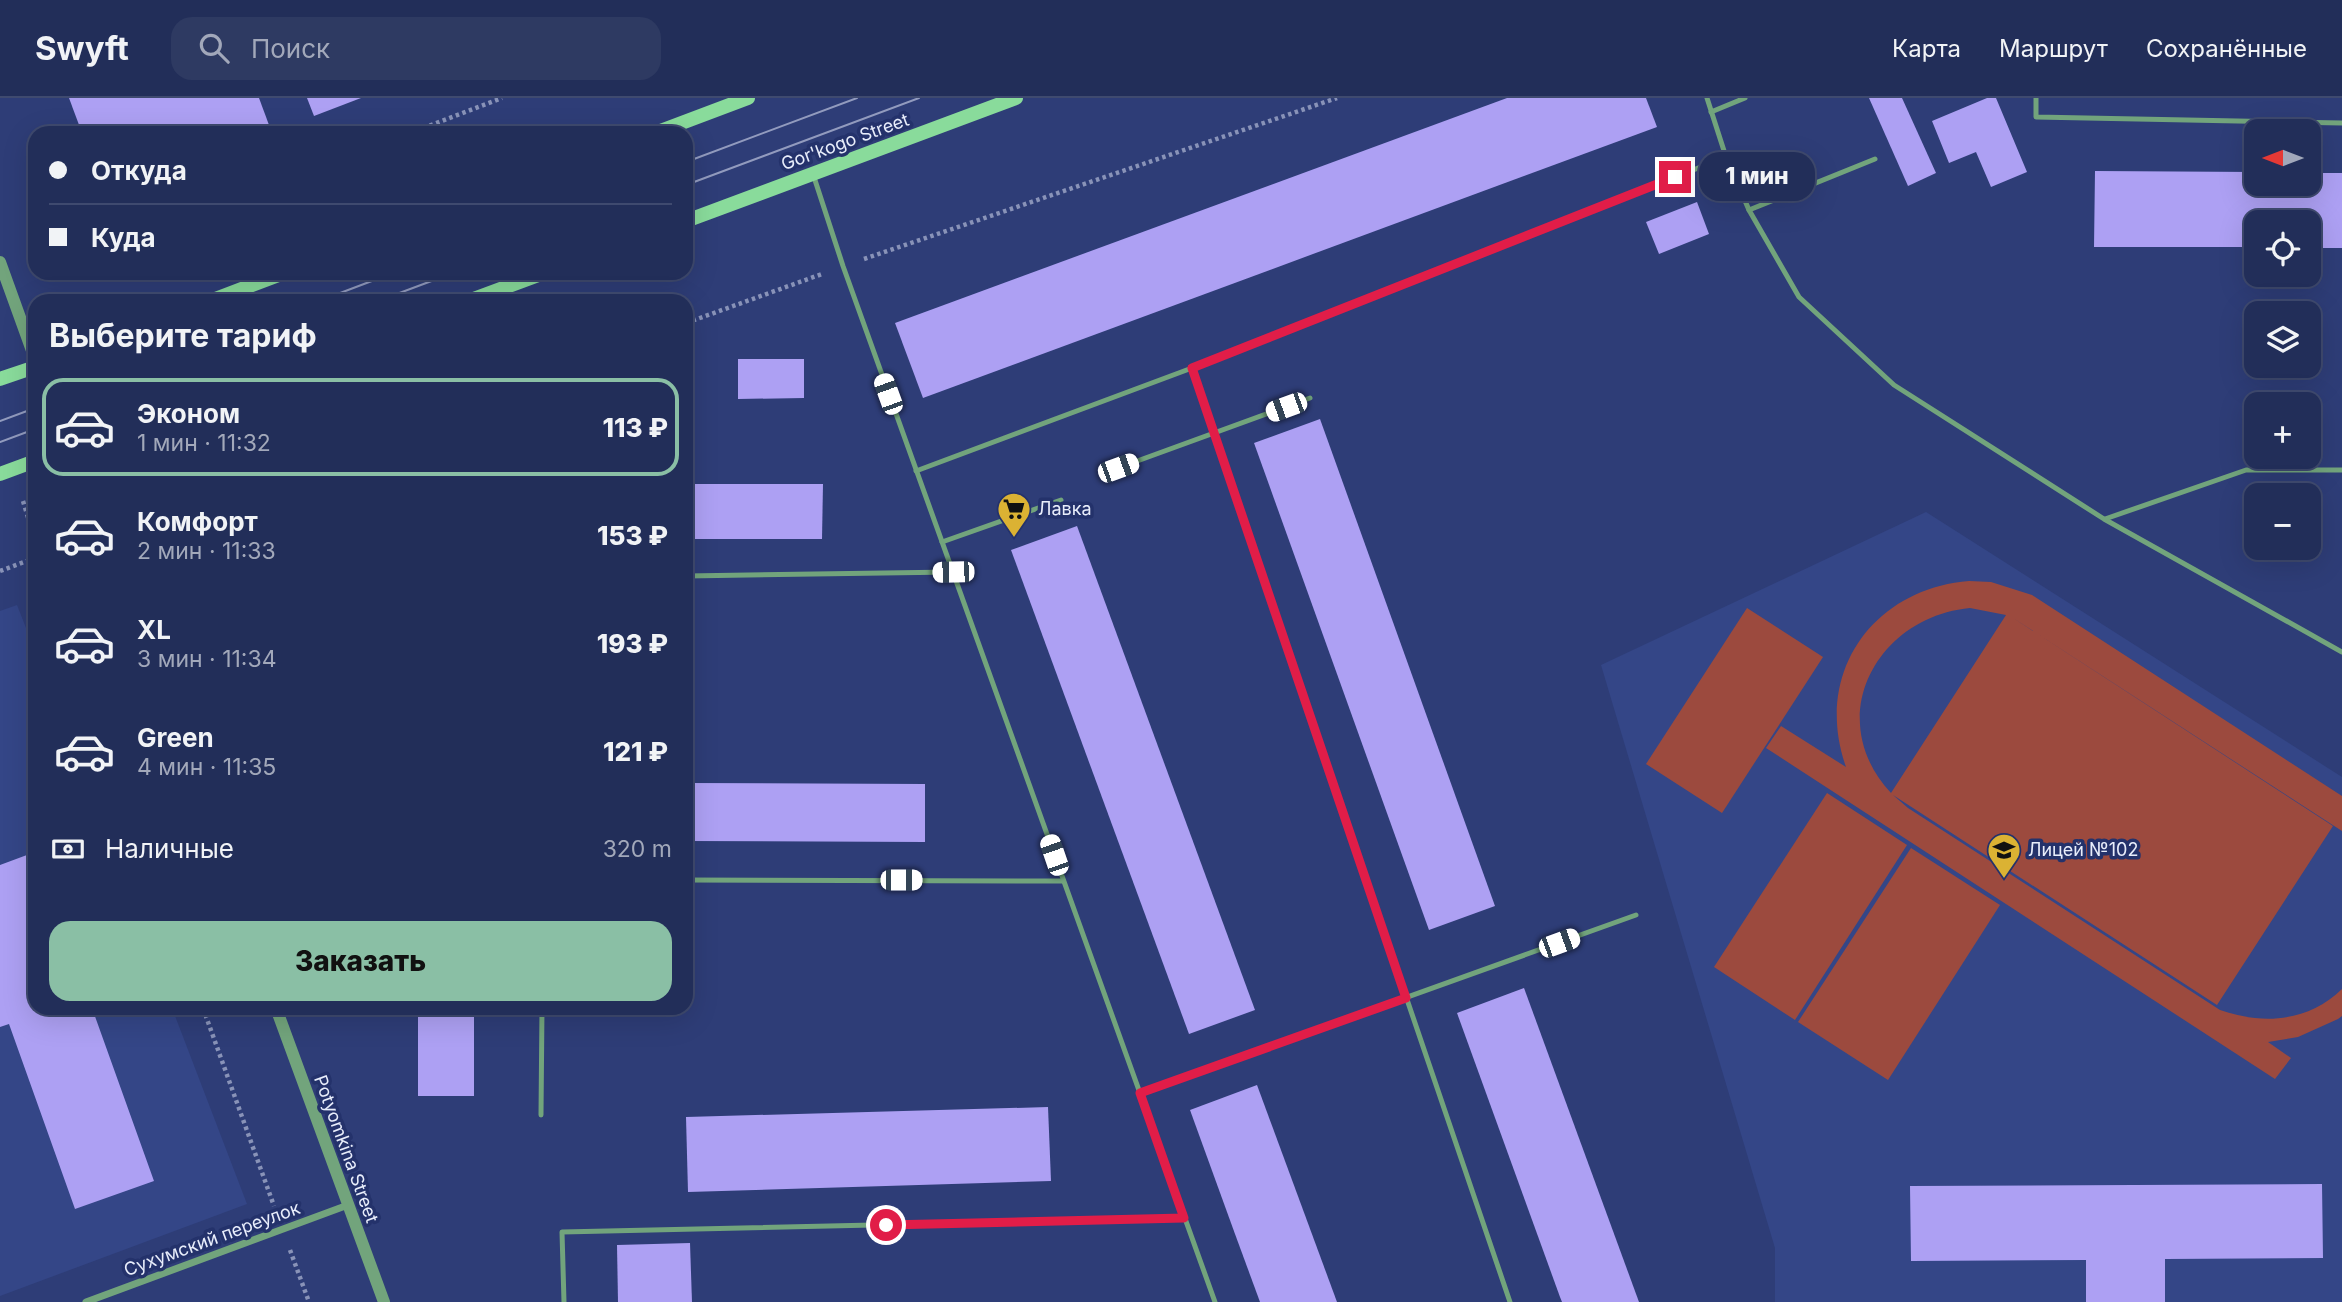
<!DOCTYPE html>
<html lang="ru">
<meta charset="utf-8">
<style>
body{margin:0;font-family:Inter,sans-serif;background:#2e3a62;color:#f1f3f6;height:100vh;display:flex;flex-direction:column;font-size:26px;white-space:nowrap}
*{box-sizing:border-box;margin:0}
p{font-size:23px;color:#a2a8ba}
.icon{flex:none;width:38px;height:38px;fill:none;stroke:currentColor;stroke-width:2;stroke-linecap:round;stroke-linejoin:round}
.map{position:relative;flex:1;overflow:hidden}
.drawer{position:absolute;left:28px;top:196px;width:665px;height:721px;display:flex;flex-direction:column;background:#222e59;border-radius:21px;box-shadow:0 7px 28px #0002,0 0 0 2px #3f4a6f}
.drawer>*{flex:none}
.guide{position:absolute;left:28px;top:28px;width:665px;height:154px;border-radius:21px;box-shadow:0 7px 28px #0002,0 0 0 2px #3f4a6f;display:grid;align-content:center;height:154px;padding:0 21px;background:#222e59}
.needle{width:46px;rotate:270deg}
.tools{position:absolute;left:2244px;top:21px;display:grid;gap:14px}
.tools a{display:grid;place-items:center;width:77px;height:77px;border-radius:14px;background:#222e59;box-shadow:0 7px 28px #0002,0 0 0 2px #3f4a6f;font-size:35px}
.end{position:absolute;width:32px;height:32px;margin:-16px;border:9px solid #e11d48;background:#fff;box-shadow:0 0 0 4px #fff}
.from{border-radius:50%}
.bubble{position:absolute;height:49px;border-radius:21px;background:#222e59;box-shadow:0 7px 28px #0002,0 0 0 2px #3f4a6f;font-size:23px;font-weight:800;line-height:49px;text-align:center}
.car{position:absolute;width:21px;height:42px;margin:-21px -10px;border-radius:9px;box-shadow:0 0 5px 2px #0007;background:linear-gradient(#fff 24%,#345 0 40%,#fff 0 76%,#345 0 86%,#fff 0)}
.guide b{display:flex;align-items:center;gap:24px;height:66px;font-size:26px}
.guide b+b{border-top:2px solid #3f4a6f}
.guide i{width:18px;height:18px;background:#f1f3f6}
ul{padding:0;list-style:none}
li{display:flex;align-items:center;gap:21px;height:98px;margin:0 14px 10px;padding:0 7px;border:4px solid transparent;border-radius:21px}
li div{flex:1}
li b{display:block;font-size:26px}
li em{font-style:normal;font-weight:800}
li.on{border-color:#8abfa5}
li>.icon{width:63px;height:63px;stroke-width:1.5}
h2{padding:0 21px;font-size:32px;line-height:84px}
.pay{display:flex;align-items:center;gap:18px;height:77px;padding:0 21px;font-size:26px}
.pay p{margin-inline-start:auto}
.action{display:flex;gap:14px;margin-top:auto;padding:14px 21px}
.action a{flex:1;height:80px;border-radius:21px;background:#8abfa5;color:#111;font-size:28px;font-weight:800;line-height:80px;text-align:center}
header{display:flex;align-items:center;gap:42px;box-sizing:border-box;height:98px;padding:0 35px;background:#222e59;border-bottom:2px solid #3f4a6f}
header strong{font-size:33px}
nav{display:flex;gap:38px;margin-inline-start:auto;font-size:24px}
.search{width:490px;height:63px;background:#2e3a62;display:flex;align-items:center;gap:18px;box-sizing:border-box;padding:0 24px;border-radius:21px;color:#a2a8ba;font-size:26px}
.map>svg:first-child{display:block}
.built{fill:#344687}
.green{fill:#9c4a3e;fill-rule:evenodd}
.building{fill:#ada0f3}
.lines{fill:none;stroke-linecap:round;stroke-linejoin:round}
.path{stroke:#8993b8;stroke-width:4.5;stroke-dasharray:3.5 3.5;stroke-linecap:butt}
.service{stroke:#72a47c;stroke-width:5}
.minor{stroke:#72a47c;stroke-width:7}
.tertiary{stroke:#72a47c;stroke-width:12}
.secondary{stroke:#89db9b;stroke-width:14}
.tram{stroke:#929bbe;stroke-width:2}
.route{stroke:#e11d48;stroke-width:9}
.labels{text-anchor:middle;stroke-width:7;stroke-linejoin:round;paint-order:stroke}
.street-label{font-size:18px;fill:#e8edfb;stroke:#24326b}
.poi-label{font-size:18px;fill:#e8edfb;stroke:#24326b;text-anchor:start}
</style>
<header>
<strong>Swyft</strong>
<div class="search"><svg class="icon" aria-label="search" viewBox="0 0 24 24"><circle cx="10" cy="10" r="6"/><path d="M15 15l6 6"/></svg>Поиск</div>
<nav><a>Карта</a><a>Маршрут</a><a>Сохранённые</a></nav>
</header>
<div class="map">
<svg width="2342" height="1204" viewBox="0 0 2342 1204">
<rect width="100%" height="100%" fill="#2e3d77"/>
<g class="built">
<polygon points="1926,414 2342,679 2342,1204 1775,1204 1775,1150 1601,567"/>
<polygon points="17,507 35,553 35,910 172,910 247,1106 0,1198 0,513"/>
</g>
<g class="green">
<path d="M1969,483L1991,484L2032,497L2342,698V733L2013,520L2333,728L2217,907L1893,697L1908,710L2220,912C2263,927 2308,924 2342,891V918L2338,921L2298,939L2268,944L2291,960L2275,981L1766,650L1781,628L1846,669C1813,576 1872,491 1969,483ZM1970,510L2006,517L1891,695C1822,621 1876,519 1970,510Z"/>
<polygon points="1747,510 1823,559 1722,715 1646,666"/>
<polygon points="1827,695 1907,747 1795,922 1714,869"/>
<polygon points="1911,750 2000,807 1888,982 1798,924"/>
</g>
<g class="building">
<polygon points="69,0 259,0 269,27 247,35 82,35"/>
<polygon points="307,0 361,0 314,18"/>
<polygon points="1507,0 1646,0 1657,29 923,300 895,225"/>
<polygon points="1869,0 1902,0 1936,75 1908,88"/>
<polygon points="1987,0 1996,0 2027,74 1991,89 1976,54 1949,65 1932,23"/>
<polygon points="2095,73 2256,74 2256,86 2308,86 2308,75 2342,75 2342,150 2308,150 2308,124 2256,124 2256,149 2094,149"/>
<polygon points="1697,104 1709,136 1659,156 1646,124"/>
<polygon points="738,261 804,261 804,300 738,301"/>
<polygon points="1320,321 1495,808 1429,832 1254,345"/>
<polygon points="686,386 823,386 822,441 686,441"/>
<polygon points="1077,428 1255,912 1189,936 1011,452"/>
<polygon points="686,685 925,686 925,744 686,743"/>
<polygon points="35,754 35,910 92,910 154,1083 75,1111 9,926 0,929 0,767"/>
<polygon points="1524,890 1639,1204 1562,1204 1560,1199 1457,915"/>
<rect x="418" y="910" width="56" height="88"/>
<polygon points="1257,987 1337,1204 1260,1204 1235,1136 1190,1012"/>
<polygon points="1048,1009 1051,1083 688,1094 686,1019"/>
<polygon points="2322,1086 2323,1160 2165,1161 2165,1204 2086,1204 2086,1162 1911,1163 1910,1088"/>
<polygon points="690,1145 692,1204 618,1204 617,1147"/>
</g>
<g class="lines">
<g class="path">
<polyline points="410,35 502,0"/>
<polyline points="864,161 1337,0"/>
<polyline points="686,225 822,176"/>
<polyline points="23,403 35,442"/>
<polyline points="0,473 35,460"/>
<polyline points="203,910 274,1108"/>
<polyline points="290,1152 309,1204"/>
</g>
<g class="service">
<polyline points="1707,0 1726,59 1749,112 1799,199 1894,287 2104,421 2342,554"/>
<polyline points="2036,0 2036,19 2342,25"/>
<polyline points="1711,14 1745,0"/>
<polyline points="813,76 843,168 1215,1204"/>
<polyline points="1749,112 1875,61"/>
<polyline points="1192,270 1510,1204"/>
<polyline points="1118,370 1310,300"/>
<polyline points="916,373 1192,270 1726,59"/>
<polyline points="2105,421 2246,372 2342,372"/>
<polyline points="942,444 1061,402"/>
<polyline points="686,478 953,474"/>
<polyline points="686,782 1063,783"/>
<polyline points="1140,995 1636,817"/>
<polyline points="541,1017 542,910"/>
<polyline points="564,1204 562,1134 1184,1120"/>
</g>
<polyline class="minor" points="86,1204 348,1107"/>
<g class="tertiary">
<polyline points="0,164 35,261"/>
<polyline points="276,910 384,1204"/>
</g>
<g class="secondary">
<polyline points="655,35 748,0"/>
<polyline points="686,123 1016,0"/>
<polyline points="210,203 284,175"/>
<polyline points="468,203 544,175"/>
<polyline points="0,281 35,269"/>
<polyline points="0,376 35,363"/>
</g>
<g class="tram">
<polyline points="686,64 857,0"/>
<polyline points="686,87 919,0"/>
<polyline points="319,203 393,175"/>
<polyline points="378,203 453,175"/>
<polyline points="0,323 35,310"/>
<polyline points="0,344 35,331"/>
</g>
</g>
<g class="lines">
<polyline class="route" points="886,1127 1184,1120 1140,995 1406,900 1192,270 1675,79"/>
</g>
<defs>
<symbol id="supermarket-pin" viewBox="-11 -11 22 30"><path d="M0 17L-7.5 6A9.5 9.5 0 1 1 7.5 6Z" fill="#dbb233" stroke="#24326b"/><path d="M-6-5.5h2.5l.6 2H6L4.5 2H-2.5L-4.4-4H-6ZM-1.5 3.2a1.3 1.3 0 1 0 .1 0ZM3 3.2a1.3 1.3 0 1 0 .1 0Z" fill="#111"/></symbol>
<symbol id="school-pin" viewBox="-11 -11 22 30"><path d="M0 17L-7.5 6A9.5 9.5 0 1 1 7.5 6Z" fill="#dbb233" stroke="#24326b"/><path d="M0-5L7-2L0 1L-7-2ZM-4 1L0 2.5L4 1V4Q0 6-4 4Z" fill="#111"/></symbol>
</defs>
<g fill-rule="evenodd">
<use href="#supermarket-pin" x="995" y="392" width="38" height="52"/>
<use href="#school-pin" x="1985" y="733" width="38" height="52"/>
</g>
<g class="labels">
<g class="street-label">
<text transform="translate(845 44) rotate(-20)" y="6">Gor'kogo Street</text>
<text transform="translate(346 1051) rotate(70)" y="6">Potyomkina Street</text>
<text transform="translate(212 1141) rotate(-20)" y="6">Сухумский переулок</text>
</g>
<g class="poi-label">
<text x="1038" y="417">Лавка</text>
<text x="2028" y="758">Лицей №102</text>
</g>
</g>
</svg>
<div class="tools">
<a><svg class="needle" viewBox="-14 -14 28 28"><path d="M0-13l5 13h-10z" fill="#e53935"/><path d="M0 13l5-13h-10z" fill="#a2a8ba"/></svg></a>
<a><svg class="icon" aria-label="locate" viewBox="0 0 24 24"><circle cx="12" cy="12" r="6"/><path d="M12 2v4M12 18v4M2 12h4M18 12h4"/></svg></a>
<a><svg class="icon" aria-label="layers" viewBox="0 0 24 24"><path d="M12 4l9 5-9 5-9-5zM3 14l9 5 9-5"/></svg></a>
<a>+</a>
<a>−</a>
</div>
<i class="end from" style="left:886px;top:1127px"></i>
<i class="end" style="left:1675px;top:79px"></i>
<div class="bubble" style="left:1699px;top:54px;width:116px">1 мин</div>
<i class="car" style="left:888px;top:296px;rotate:340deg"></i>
<i class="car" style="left:1286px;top:309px;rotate:250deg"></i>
<i class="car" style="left:1118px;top:370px;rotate:70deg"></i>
<i class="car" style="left:953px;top:474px;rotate:269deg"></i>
<i class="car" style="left:1054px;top:757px;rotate:341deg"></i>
<i class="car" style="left:901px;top:782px;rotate:90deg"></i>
<i class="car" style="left:1559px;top:845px;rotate:70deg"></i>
<div class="guide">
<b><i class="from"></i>Откуда</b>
<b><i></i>Куда</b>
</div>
<section class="drawer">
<h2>Выберите тариф</h2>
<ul>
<li class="on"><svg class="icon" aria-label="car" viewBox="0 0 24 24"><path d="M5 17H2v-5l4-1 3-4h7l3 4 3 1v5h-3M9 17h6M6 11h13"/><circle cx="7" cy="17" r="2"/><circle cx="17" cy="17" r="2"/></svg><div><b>Эконом</b><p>1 мин · 11:32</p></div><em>113 ₽</em></li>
<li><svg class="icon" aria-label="car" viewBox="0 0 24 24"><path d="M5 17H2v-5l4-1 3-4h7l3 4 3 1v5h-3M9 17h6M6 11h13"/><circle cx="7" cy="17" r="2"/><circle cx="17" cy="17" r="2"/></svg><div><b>Комфорт</b><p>2 мин · 11:33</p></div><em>153 ₽</em></li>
<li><svg class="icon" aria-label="car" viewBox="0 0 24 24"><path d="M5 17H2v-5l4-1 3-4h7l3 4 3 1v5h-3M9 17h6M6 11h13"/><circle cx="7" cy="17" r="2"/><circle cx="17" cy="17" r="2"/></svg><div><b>XL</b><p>3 мин · 11:34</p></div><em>193 ₽</em></li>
<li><svg class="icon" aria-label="car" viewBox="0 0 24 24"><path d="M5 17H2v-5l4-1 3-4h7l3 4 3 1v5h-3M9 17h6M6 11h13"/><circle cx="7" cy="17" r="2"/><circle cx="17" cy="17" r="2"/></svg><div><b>Green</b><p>4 мин · 11:35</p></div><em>121 ₽</em></li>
</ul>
<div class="pay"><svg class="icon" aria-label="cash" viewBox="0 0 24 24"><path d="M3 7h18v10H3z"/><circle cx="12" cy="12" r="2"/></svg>Наличные<p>320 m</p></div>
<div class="action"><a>Заказать</a></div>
</section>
</div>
